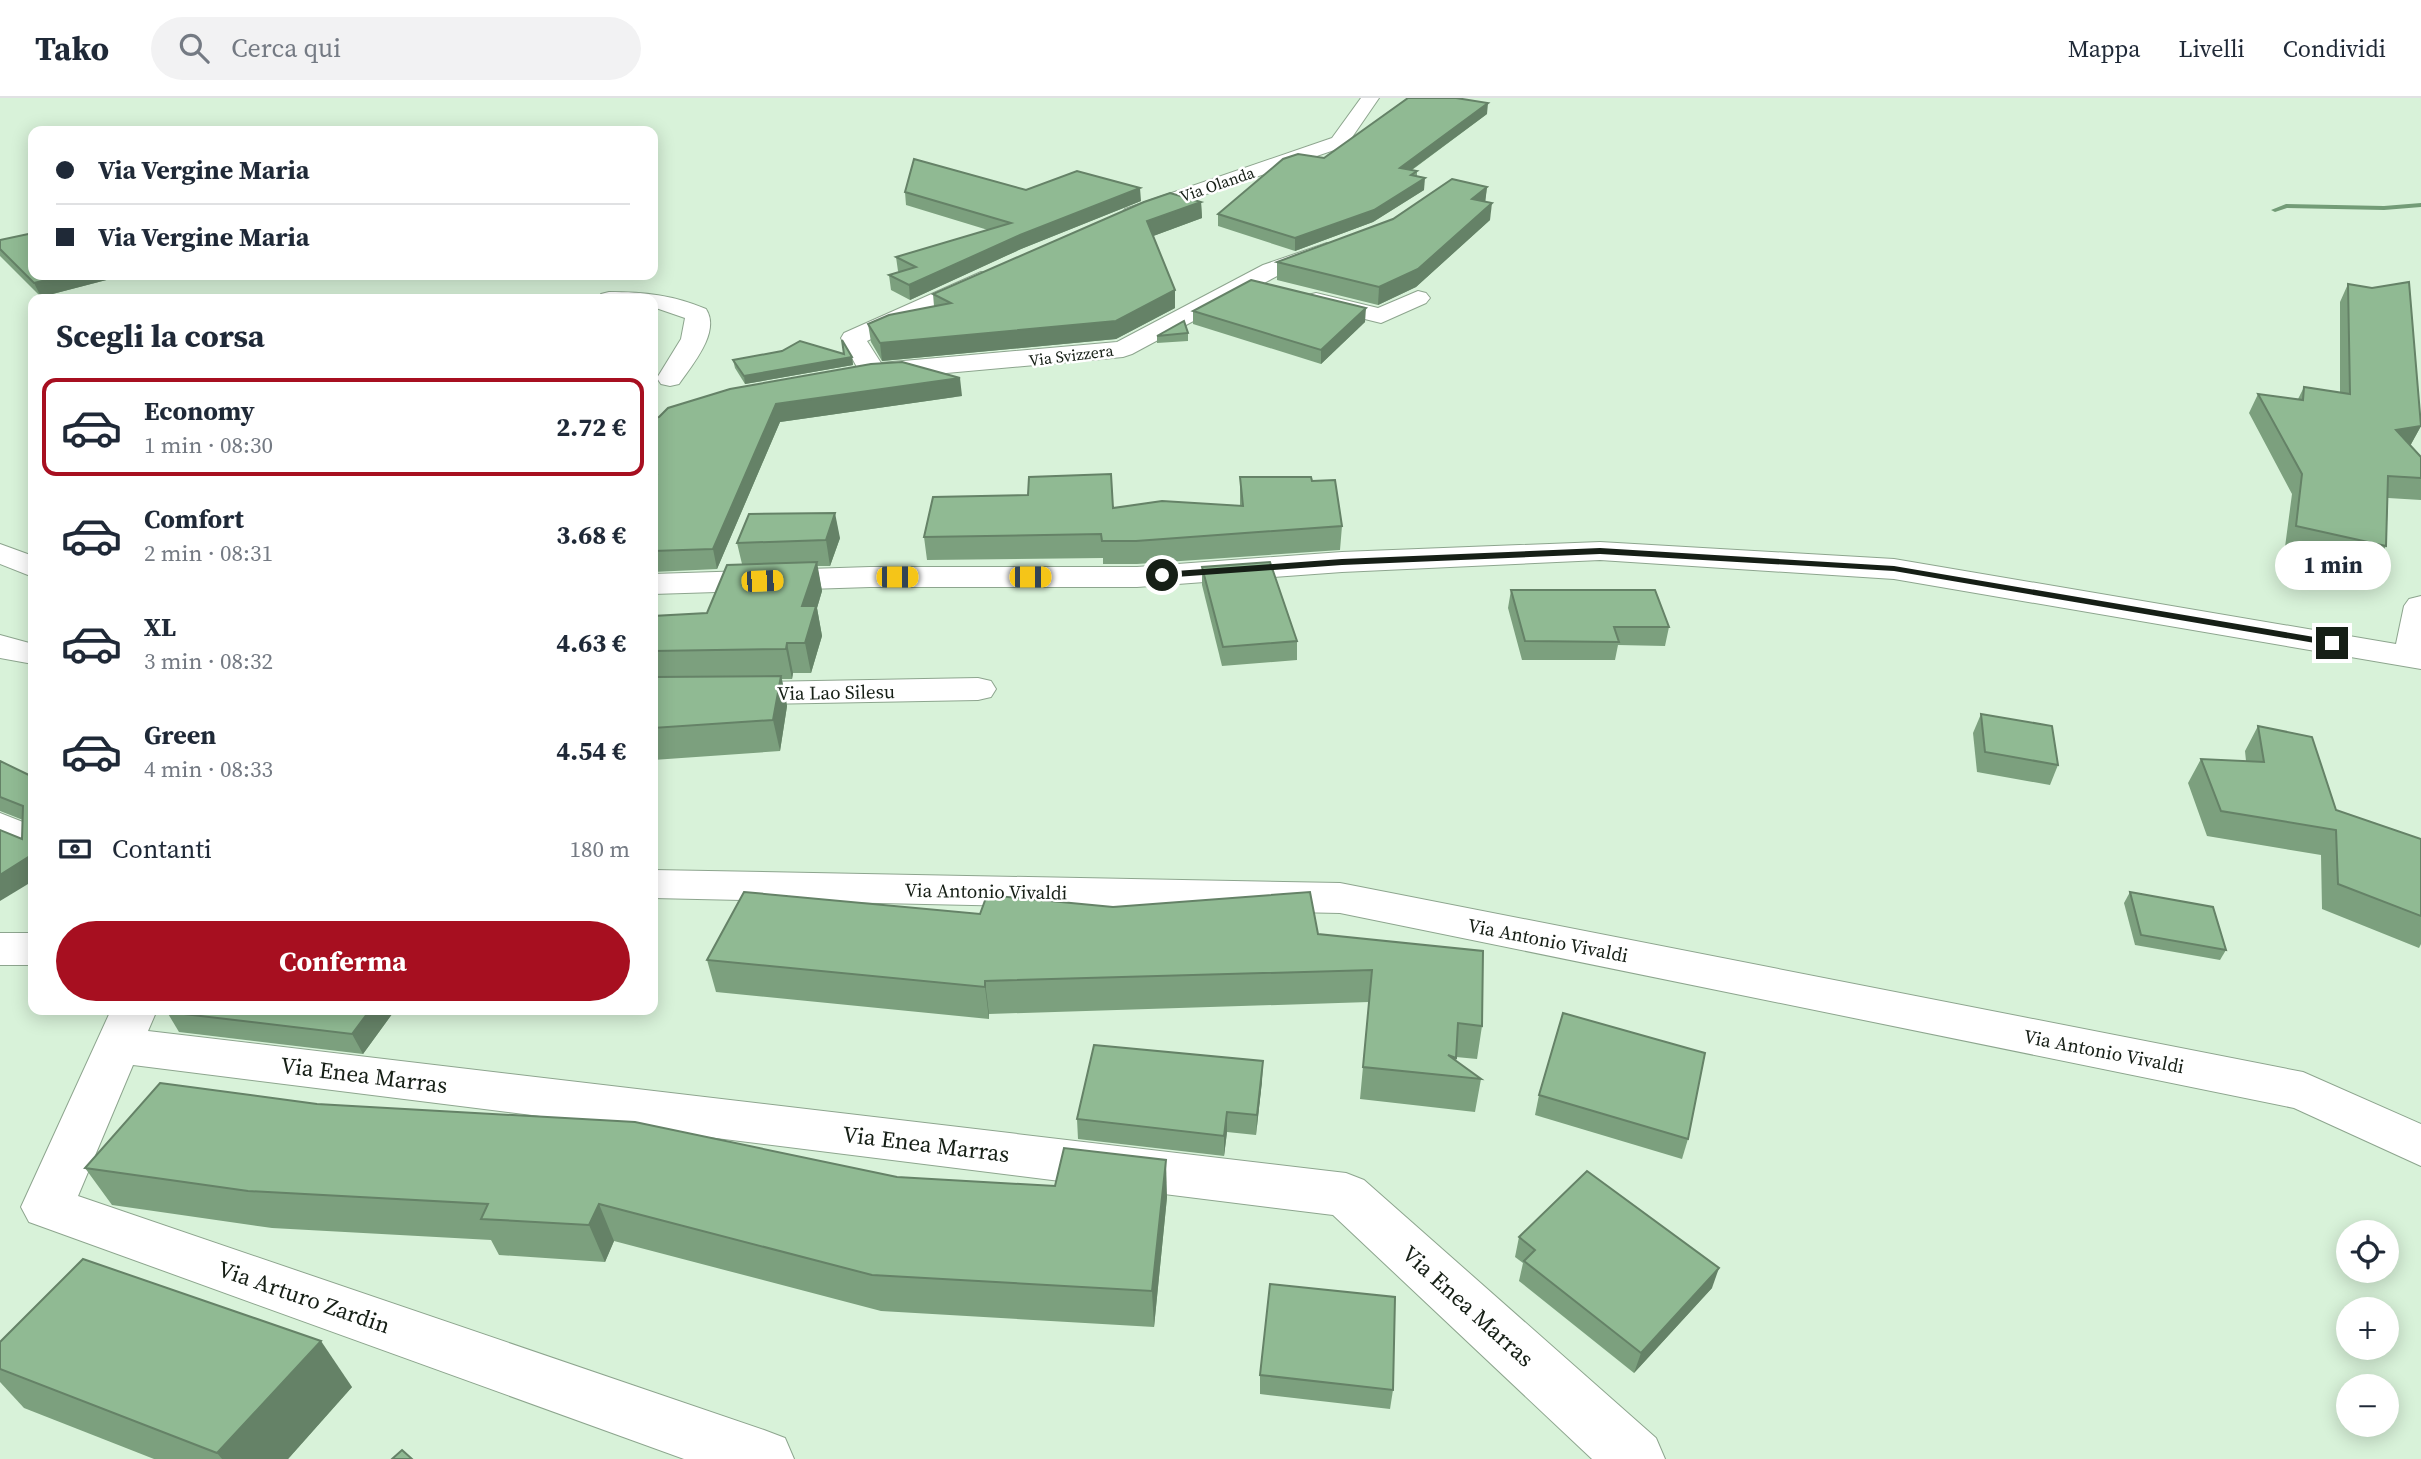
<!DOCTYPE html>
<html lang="it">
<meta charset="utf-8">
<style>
body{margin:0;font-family:"Source Serif 4",serif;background:#f2f2f3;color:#1f2937;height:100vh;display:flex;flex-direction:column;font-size:26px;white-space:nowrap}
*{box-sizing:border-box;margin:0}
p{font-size:23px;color:#747a83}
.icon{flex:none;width:38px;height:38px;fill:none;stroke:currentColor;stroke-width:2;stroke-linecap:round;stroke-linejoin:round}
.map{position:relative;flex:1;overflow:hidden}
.drawer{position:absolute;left:28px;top:196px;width:630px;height:721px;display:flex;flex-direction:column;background:#fff;border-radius:14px;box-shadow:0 4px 18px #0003}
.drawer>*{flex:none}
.top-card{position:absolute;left:28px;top:28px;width:630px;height:154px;border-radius:14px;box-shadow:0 4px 18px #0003;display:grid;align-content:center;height:154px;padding:0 28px;background:#fff}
.buttons{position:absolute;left:2336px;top:1122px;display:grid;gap:14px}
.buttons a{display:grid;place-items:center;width:63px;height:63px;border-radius:50%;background:#fff;box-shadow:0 4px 18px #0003;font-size:35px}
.end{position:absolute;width:32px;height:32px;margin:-16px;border:9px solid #161f16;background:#fff;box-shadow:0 0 0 4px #fff}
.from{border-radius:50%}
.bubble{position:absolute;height:49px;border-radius:24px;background:#fff;box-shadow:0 4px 18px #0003;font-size:23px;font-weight:700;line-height:49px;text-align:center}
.car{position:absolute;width:21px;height:42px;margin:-21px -10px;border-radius:9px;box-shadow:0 0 5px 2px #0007;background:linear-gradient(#f5c518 24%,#345 0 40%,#f5c518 0 76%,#345 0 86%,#f5c518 0)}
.top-card b{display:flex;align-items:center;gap:24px;height:66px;font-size:26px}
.top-card b+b{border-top:2px solid #e0e1e3}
.top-card i{width:18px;height:18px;background:#1f2937}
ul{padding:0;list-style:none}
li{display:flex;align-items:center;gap:21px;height:98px;margin:0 14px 10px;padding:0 14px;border:4px solid transparent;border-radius:14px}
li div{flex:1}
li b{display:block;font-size:26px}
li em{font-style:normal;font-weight:700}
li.active{border-color:#a70f20}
li>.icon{width:63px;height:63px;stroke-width:1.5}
h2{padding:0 28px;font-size:32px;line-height:84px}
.pay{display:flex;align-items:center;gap:18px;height:77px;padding:0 28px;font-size:26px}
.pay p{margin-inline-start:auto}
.action{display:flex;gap:14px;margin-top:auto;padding:14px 28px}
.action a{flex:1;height:80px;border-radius:42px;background:#a70f20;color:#fff;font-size:28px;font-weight:700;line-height:80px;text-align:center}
header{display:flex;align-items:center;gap:42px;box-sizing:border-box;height:98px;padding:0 35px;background:#fff;border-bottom:2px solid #e0e1e3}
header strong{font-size:33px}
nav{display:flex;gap:38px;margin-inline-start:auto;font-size:24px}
.search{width:490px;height:63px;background:#f2f2f3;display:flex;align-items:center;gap:18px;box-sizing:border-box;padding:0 24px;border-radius:38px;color:#747a83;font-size:26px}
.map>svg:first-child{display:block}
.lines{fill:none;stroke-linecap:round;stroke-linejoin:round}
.stream{fill:#739c77;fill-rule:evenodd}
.minor-casing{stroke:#8da58e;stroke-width:2}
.secondary-casing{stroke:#8da58e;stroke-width:2}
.minor{fill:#fff;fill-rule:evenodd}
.secondary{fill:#fff;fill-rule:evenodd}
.wall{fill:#7ca07e}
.shaded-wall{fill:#658267}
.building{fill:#90ba93;stroke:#658267;stroke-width:2}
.route{fill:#161f16}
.labels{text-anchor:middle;stroke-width:5;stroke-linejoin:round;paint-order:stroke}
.far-street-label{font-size:16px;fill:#161f16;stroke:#fff}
.street-label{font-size:19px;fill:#161f16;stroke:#fff}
.near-street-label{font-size:23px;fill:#161f16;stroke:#fff}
</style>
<header>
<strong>Tako</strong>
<div class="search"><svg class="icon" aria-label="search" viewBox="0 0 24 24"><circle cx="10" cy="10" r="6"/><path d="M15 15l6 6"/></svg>Cerca qui</div>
<nav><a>Mappa</a><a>Livelli</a><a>Condividi</a></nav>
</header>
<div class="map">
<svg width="2421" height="1361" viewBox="0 0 2421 1361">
<rect width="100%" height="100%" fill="#d8f2d9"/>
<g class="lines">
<polygon class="stream" points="2421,105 2421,109 2384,112 2287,110 2275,114 2271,112 2286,106 2384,108"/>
<defs>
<g id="minor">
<polygon points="1361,0 1379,0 1346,48 1139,119 1125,119 1122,115 1125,111 1332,40"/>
<polygon points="1327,145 1335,147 1338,152 1335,157 1279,177 1132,256 1123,259 869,282 860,279 856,274 858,271 841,240 844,235 981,174 989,176 993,181 989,186 867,243 881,265 1117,244 1263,167"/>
<polygon points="1418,193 1426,195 1430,200 1426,205 1381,225 1308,207 1304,202 1308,197 1316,195 1378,210"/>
<path d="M609,194C644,194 673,197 706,211C721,234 692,267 679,286L670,288L661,286L657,280L681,241L685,220L653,209V201H597L601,196Z"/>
<polygon points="1600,444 1894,461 2396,546 2404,508 2409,501 2421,498 2421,571 1894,481 1600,462 1342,474 1137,489 870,489 653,496 653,476 870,469 1137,469 1342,454"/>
<polygon points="978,580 991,583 996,591 991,599 978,602 653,608 653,586"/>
<polygon points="0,715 33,728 33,757 0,744"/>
<rect x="0" y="835" width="33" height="32"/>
<polygon points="111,912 157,912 148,933 1346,1075 1364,1082 1656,1340 1665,1361 1592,1361 1333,1117 133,967 78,1098 764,1332 785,1340 794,1361 684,1361 29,1124 21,1109"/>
</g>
<g id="secondary">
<polygon points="0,446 33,458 33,479 0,466"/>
<polygon points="0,537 33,546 33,566 0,560"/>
<polygon points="653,772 1340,785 2303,974 2421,1026 2421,1068 2294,1010 1340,815 653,800"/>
</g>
</defs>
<use href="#minor" class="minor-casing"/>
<use href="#secondary" class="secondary-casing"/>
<use href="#minor" class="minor"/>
<use href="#secondary" class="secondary"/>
</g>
<g class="wall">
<polygon points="1487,16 1412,72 1417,73 1417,78 1424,92 1373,124 1295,153 1218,128 1218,116 1324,60"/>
<polygon points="1487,89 1485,103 1490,122 1416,189 1378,207 1277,182 1277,164"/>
<polygon points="1026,92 1141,103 1021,151 910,202 891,192 889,177 899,174 898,173 896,159 988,132 906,107 905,94"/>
<polygon points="1201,104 1202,120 1153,138 1175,210 1116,241 882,263 871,244 868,226 934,208 933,196"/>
<polygon points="0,142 114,180 41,199 0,158"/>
<polygon points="2348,186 2421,328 2410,348 2421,359 2421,402 2388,400 2386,448 2374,470 2285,449 2292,396 2249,315 2258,296 2298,301 2304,289 2340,295 2340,204"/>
<polygon points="1193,213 1365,224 1321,266 1193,226"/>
<polygon points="1188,235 1188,243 1157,245 1157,238"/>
<polygon points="844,256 852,259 853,267 745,286 735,270 733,262"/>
<polygon points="962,298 780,324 717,471 653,474 653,376 657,376 653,320"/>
<polygon points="1240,379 1312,383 1342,428 1340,452 1137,466 1103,466 1103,460 927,462 924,439 1028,397 1113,410 1240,407"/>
<polygon points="840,440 830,468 817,468 822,493 817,510 822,538 811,575 793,575 792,581 782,581 787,608 780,653 653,662 653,518 707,515 742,466 737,445"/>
<polygon points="1202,469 1297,543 1297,562 1222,568 1202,487"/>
<polygon points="1511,492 1669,529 1665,548 1618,547 1615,562 1522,562 1508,510"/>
<polygon points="1981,616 2058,667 2050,687 1977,674 1973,635"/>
<polygon points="2258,628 2336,712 2421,741 2421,846 2419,850 2322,811 2321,757 2207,738 2188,685 2201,661 2246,663 2245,653"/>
<polygon points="0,663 33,679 22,741 23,722 0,713"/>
<polygon points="2130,794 2226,852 2220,862 2135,847 2124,805"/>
<polygon points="980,816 1318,836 1482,928 1477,961 1456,959 1456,963 1481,981 1475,1014 1360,1001 1369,904 989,916 989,921 716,894 707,862"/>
<polygon points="169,912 395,912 363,956 179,934 167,914"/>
<polygon points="1262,983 1256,1037 1227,1034 1224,1058 1078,1041 1077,1021"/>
<polygon points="1539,997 1688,1041 1682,1061 1535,1017"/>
<polygon points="317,1006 897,1079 1167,1099 1154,1229 881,1213 614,1143 605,1164 499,1157 491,1142 272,1130 112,1107 85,1070"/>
<polygon points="1519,1139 1712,1190 1634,1275 1519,1183 1523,1165 1515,1159"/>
<polygon points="0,1244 352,1289 288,1361 154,1361 24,1310 0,1284"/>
<polygon points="1260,1277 1393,1292 1390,1311 1260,1296"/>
</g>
<g class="shaded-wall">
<polygon points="1488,5 1487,16 1399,81 1400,70"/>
<polygon points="1425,80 1424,92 1373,124 1295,153 1295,140"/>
<polygon points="1487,89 1485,106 1472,101"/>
<polygon points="1140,90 1141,103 1021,151 910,202 909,187 1020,137"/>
<polygon points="1201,104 1202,120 1148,140 1147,123"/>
<polygon points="1492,105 1490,122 1416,189 1378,207 1379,189"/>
<polygon points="67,177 112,177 114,180 41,199 34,185"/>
<polygon points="1175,192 1175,210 1116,241 882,263 880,245"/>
<polygon points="1366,210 1365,224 1321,266 1321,252"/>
<polygon points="852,259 853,267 745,286 744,278"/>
<polygon points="960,280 962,298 780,324 717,471 713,451 776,306"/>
<polygon points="2421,328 2410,348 2396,332"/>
<polygon points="835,415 840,440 830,468 826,442"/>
<polygon points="817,464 822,493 817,510 822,538 811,575 805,545 802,508"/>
<polygon points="787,545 793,575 792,581 786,551"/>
<polygon points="781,578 787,608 780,653 773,622"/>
<polygon points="33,756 33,783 0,803 0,777"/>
<polygon points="985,883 989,916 989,921 985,889"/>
<polygon points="370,912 395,912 363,956 352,936"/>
<polygon points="1263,963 1262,983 1256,1037 1257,1017"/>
<polygon points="1227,1014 1227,1034 1224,1058 1224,1038"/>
<polygon points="1166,1062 1167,1099 1154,1229 1152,1193"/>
<polygon points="599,1106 614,1143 605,1164 589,1127"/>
<polygon points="1719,1170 1712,1190 1634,1275 1641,1255"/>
<polygon points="321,1243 352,1289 288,1361 222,1361 217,1355"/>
</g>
<g class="building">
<polygon points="1408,0 1456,0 1488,5 1400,70 1417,73 1411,77 1425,80 1374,112 1295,140 1218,116 1283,61 1298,56 1324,60"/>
<polygon points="914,61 1026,92 1077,73 1140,90 1020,137 909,187 889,177 916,169 896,159 1011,125 905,94"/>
<polygon points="1452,81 1487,89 1472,101 1492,105 1418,171 1379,189 1277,164 1393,121"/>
<polygon points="1170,95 1201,104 1147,123 1175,192 1116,223 880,245 868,226 889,217 951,205 933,196 1144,104"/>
<polygon points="33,135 33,177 67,177 34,185 0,151 0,142"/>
<polygon points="1251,182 1366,210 1321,252 1193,213"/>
<polygon points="2409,184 2421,328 2396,332 2421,359 2421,380 2388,378 2386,448 2296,428 2302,376 2258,296 2303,302 2304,289 2350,296 2348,186 2372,190"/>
<polygon points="1184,223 1188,235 1157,238"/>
<polygon points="842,242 852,259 744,278 733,262 782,253 800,243 844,256"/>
<polygon points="902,264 960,280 776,306 713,451 653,453 653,376 657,376 653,350 653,320 659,319 668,310 730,291 871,266"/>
<polygon points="1111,376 1113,410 1162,403 1243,408 1240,379 1311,379 1312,383 1335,382 1342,428 1136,443 1102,443 1101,436 924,439 933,399 1028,397 1029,379"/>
<polygon points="835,415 826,442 737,445 749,416"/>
<polygon points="817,464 802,508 816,508 805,545 787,545 786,551 653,553 653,518 707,515 727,467"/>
<polygon points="1270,464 1297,543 1223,549 1202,469"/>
<polygon points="1511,492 1655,492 1669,529 1614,529 1619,544 1525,543"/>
<polygon points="781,578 773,622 653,630 653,579"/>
<polygon points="1981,616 2052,628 2058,667 1985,654"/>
<polygon points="2258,628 2312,639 2336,712 2421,741 2421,818 2338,786 2336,732 2221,713 2201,661 2264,664"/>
<polygon points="0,663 33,679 33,756 0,777 0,732 22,741 23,708 0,699"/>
<polygon points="744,794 980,816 987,797 1113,809 1310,794 1318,836 1483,853 1482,928 1458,925 1456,960 1448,957 1481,981 1363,969 1372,872 985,883 985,889 707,862"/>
<polygon points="2130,794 2213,809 2226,852 2141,837"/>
<polygon points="169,912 370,912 352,936 167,914"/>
<polygon points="1563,915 1705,955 1688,1041 1539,997"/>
<polygon points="1094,947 1263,963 1257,1017 1227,1014 1224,1038 1077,1021"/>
<polygon points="160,985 317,1006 635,1024 897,1079 1055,1088 1064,1050 1166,1062 1152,1193 872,1177 599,1106 589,1127 481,1121 488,1106 248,1093 85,1070"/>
<polygon points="1587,1073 1719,1170 1641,1255 1524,1163 1535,1152 1519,1139"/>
<polygon points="83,1161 321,1243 217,1355 0,1271 0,1244"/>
<polygon points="1270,1186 1395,1199 1393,1292 1260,1277"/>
<polygon points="402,1352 412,1361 392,1361"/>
</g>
<polygon class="route" points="1600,450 1894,468 2332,542 2337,545 2332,548 1894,473 1600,456 1342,467 1162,480 1158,477 1162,474 1342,461"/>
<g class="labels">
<g class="far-street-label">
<text transform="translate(1217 86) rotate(-19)" y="6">Via Olanda</text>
<text transform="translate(1071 257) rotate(-7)" y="6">Via Svizzera</text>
</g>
<g class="street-label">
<text transform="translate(836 594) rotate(-1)" y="7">Via Lao Silesu</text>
<text transform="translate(986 793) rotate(1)" y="7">Via Antonio Vivaldi</text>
<text transform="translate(1548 842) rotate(11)" y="7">Via Antonio Vivaldi</text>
<text transform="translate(2104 953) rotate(11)" y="7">Via Antonio Vivaldi</text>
</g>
<g class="near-street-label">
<text transform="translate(364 977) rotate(7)" y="8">Via Enea Marras</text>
<text transform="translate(926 1046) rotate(7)" y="8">Via Enea Marras</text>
<text transform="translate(304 1199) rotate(19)" y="8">Via Arturo Zardin</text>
<text transform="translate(1468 1208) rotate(42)" y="8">Via Enea Marras</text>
</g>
</g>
</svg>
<div class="buttons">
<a><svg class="icon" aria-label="locate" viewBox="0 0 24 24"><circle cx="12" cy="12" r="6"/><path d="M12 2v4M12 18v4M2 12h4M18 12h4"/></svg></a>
<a>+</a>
<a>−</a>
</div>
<i class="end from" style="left:1162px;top:477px"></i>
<i class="end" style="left:2332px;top:545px"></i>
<div class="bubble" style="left:2275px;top:443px;width:116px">1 min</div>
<i class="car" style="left:897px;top:479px;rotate:90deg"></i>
<i class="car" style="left:1030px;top:479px;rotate:90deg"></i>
<i class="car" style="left:762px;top:483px;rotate:88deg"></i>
<div class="top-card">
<b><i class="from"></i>Via Vergine Maria</b>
<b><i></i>Via Vergine Maria</b>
</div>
<section class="drawer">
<h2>Scegli la corsa</h2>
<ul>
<li class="active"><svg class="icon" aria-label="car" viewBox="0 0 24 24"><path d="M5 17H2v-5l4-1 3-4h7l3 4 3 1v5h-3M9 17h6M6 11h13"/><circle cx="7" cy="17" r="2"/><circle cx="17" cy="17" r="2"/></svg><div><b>Economy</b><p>1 min · 08:30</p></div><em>2.72 €</em></li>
<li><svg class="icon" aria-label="car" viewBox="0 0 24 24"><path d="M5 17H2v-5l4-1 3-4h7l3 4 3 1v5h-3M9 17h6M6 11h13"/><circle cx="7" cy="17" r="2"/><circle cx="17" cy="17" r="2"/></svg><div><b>Comfort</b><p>2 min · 08:31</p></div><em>3.68 €</em></li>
<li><svg class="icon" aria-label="car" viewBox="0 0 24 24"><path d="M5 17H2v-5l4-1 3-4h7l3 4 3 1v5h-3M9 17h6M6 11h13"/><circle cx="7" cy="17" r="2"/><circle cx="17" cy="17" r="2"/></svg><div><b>XL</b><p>3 min · 08:32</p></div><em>4.63 €</em></li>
<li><svg class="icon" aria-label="car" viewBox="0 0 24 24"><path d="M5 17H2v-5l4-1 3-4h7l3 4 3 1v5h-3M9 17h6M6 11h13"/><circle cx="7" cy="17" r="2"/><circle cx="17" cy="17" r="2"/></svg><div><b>Green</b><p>4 min · 08:33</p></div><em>4.54 €</em></li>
</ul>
<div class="pay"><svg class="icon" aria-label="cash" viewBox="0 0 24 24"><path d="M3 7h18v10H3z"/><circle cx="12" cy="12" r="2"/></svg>Contanti<p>180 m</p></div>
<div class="action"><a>Conferma</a></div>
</section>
</div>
